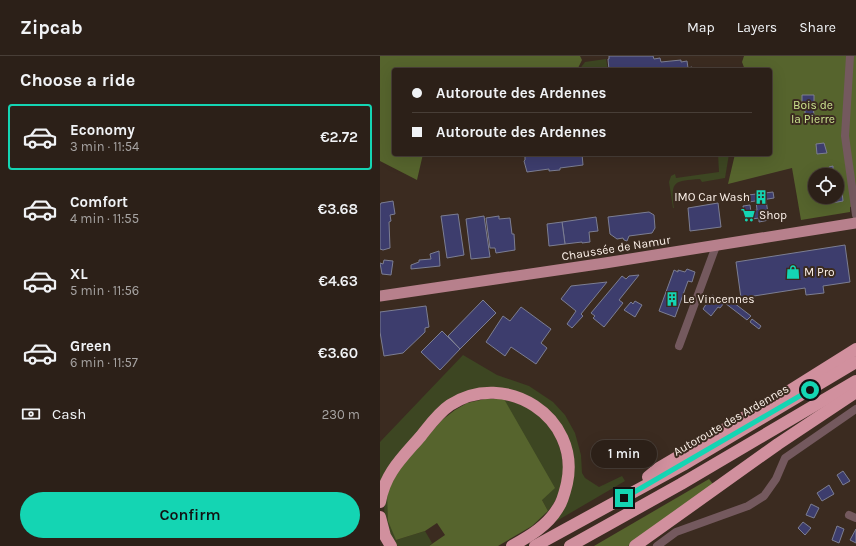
<!DOCTYPE html>
<meta charset="utf-8">
<style>
body{margin:0;font-family:Karla,sans-serif;background:#382d25;color:#f1f3f6;height:100vh;display:flex;flex-direction:column;font-size:15px;white-space:nowrap}
*{box-sizing:border-box;margin:0}
p{font-size:13px;color:#a6a3a2}
.icon{flex:none;width:22px;height:22px;fill:none;stroke:currentColor;stroke-width:2;stroke-linecap:round;stroke-linejoin:round}
.map{position:relative;flex:1;overflow:hidden}
.sheet{display:flex;flex-direction:column;background:#2c2018;width:380px}
.sheet>*{flex:none}
.guide{position:absolute;left:12px;top:12px;width:380px;height:88px;border-radius:4px;box-shadow:0 4px 16px #0002,0 0 0 1px #483e37;display:grid;align-content:center;height:88px;padding:0 20px;background:#2c2018}
.tools{position:absolute;left:428px;top:112px;display:grid;gap:8px}
.tools a{display:grid;place-items:center;width:36px;height:36px;border-radius:50%;background:#2c2018;box-shadow:0 4px 16px #0002,0 0 0 1px #483e37;font-size:20px}
.end{position:absolute;width:18px;height:18px;margin:-9px;border:5px solid #14d5b3;background:#111;box-shadow:0 0 0 2px #111}
.from{border-radius:50%}
.bubble{position:absolute;height:28px;border-radius:14px;background:#2c2018;box-shadow:0 4px 16px #0002,0 0 0 1px #483e37;font-size:13px;font-weight:600;line-height:28px;text-align:center}
.guide b{display:flex;align-items:center;gap:14px;height:38px;font-size:15px}
.guide b+b{border-top:1px solid #483e37}
.guide i{width:10px;height:10px;background:#f1f3f6}
ul{padding:0;list-style:none}
li{display:flex;align-items:center;gap:12px;height:66px;margin:0 8px 6px;padding:0 12px;border:2px solid transparent;border-radius:4px}
li div{flex:1}
li b{display:block;font-size:15px}
li em{font-style:normal;font-weight:600}
li.current{border-color:#14d5b3}
li>.icon{width:36px;height:36px;stroke-width:1.5}
h2{padding:0 20px;font-size:18px;line-height:48px}
.pay{display:flex;align-items:center;gap:10px;height:44px;padding:0 20px;font-size:15px}
.pay p{margin-inline-start:auto}
.cta{display:flex;gap:8px;margin-top:auto;padding:8px 20px}
.cta a{flex:1;height:46px;border-radius:24px;background:#14d5b3;color:#111;font-size:16px;font-weight:600;line-height:46px;text-align:center}
header{display:flex;align-items:center;gap:24px;box-sizing:border-box;height:56px;padding:0 20px;background:#2c2018;border-bottom:1px solid #483e37}
header strong{font-size:19px}
nav{display:flex;gap:22px;margin-inline-start:auto;font-size:14px}
main{display:flex;flex:1;min-height:0}
.map>svg:first-child{display:block}
.green{fill:#3d4622}
.forest{fill:#56642d;fill-rule:evenodd}
.building{fill:#3d3d6d;stroke:#7c7e92}
.lines{fill:none;stroke-linecap:round;stroke-linejoin:round}
.minor{stroke:#74595e;stroke-width:8}
.major{stroke:#b7808c;stroke-width:11}
.highway{stroke:#d1909e;stroke-width:12}
.route{stroke:#14d5b3;stroke-width:5}
.labels{text-anchor:middle;stroke-width:4;stroke-linejoin:round;paint-order:stroke}
.park-label{font-size:12px;fill:#cbe28e;stroke:#3b2b20}
.poi-label{font-size:12px;fill:#fdf2ea;stroke:#3b2b20;text-anchor:start}
.street-label{font-size:12px;fill:#fdf2ea;stroke:#3b2b20}
</style>
<header>
<strong>Zipcab</strong>
<nav><a>Map</a><a>Layers</a><a>Share</a></nav>
</header>
<main>
<section class="sheet">
<h2>Choose a ride</h2>
<ul>
<li class="current"><svg class="icon" aria-label="car" viewBox="0 0 24 24"><path d="M5 17H2v-5l4-1 3-4h7l3 4 3 1v5h-3M9 17h6M6 11h13"/><circle cx="7" cy="17" r="2"/><circle cx="17" cy="17" r="2"/></svg><div><b>Economy</b><p>3 min · 11:54</p></div><em>€2.72</em></li>
<li><svg class="icon" aria-label="car" viewBox="0 0 24 24"><path d="M5 17H2v-5l4-1 3-4h7l3 4 3 1v5h-3M9 17h6M6 11h13"/><circle cx="7" cy="17" r="2"/><circle cx="17" cy="17" r="2"/></svg><div><b>Comfort</b><p>4 min · 11:55</p></div><em>€3.68</em></li>
<li><svg class="icon" aria-label="car" viewBox="0 0 24 24"><path d="M5 17H2v-5l4-1 3-4h7l3 4 3 1v5h-3M9 17h6M6 11h13"/><circle cx="7" cy="17" r="2"/><circle cx="17" cy="17" r="2"/></svg><div><b>XL</b><p>5 min · 11:56</p></div><em>€4.63</em></li>
<li><svg class="icon" aria-label="car" viewBox="0 0 24 24"><path d="M5 17H2v-5l4-1 3-4h7l3 4 3 1v5h-3M9 17h6M6 11h13"/><circle cx="7" cy="17" r="2"/><circle cx="17" cy="17" r="2"/></svg><div><b>Green</b><p>6 min · 11:57</p></div><em>€3.60</em></li>
</ul>
<div class="pay"><svg class="icon" aria-label="cash" viewBox="0 0 24 24"><path d="M3 7h18v10H3z"/><circle cx="12" cy="12" r="2"/></svg>Cash<p>230 m</p></div>
<div class="cta"><a>Confirm</a></div>
</section>
<div class="map">
<svg width="476" height="490" viewBox="0 0 476 490">
<rect width="100%" height="100%" fill="#3b2b20"/>
<g class="green">
<polygon points="226,3 228,14 199,14 205,6"/>
<path d="M338,98H349L345,122L322,126L320,123C295,125 290,124 294,152H293L289,126L291,120L295,118L296,122L339,116Z"/>
<polygon points="83,299 117,319 149,330 173,346 185,359 195,377 201,399 202,417 205,422 219,431 242,420 245,425 168,470 187,441 182,374 136,337 74,343 0,428 0,386"/>
<path d="M124,343C136,347 150,351 160,360C186,385 192,427 168,455L162,444Z"/>
<path d="M7,436L16,484L45,475L52,487L49,490H16C5,476 1,453 7,436Z"/>
</g>
<g class="forest">
<polygon points="0,0 200,0 202,4 197,14 157,14 148,11 144,14 14,14 14,98 43,98 37,124 0,105"/>
<path d="M364,0H476V150L470,151V156L421,164L412,112L348,128L355,98H390V14H365L362,6ZM435,119H457V141H435Z"/>
<polygon points="105,343 124,343 175,432 162,444 168,455 152,470 118,490 49,490 65,479 57,467 45,475 16,484 8,465 7,436 20,412 62,364 75,354 87,347"/>
<polygon points="329,423 333,428 248,490 214,490"/>
</g>
<g class="building">
<polygon points="229,0 273,0 274,3 280,2 281,6 301,4 301,6 307,5 308,12 312,11 313,14 229,14 228,3 229,3"/>
<polygon points="422,39 434,39 434,46 433,46 434,61 425,61 425,46 422,46"/>
<polygon points="444,87 447,97 437,98 436,88"/>
<polygon points="145,98 202,98 203,109 180,112 180,114 169,115 169,113 147,116 144,105 145,104"/>
<polygon points="453,110 453,119 442,119 445,116 450,116 449,111"/>
<polygon points="457,135 462,135 463,145 452,147 453,141 457,141"/>
<polygon points="393,136 394,142 369,146 368,139"/>
<polygon points="386,144 389,164 379,166 379,162 372,163 371,155 377,154 376,145"/>
<polygon points="13,145 15,158 10,159 11,165 9,166 10,192 3,194 0,193 0,149 1,147"/>
<polygon points="338,147 341,171 310,175 308,152"/>
<polygon points="370,149 372,163 365,164 363,150"/>
<polygon points="269,156 274,159 275,172 272,177 249,180 247,185 244,184 243,182 237,183 230,178 228,161"/>
<polygon points="78,158 84,199 67,202 61,160"/>
<polygon points="104,160 110,201 91,203 86,163"/>
<polygon points="119,160 119,163 130,162 132,178 134,178 135,194 116,197 115,192 110,192 106,162"/>
<polygon points="216,161 218,175 209,176 210,186 202,187 202,186 185,188 182,166"/>
<polygon points="182,166 185,188 169,190 167,168"/>
<polygon points="465,189 470,226 443,230 444,237 426,239 425,232 361,242 356,206"/>
<polygon points="59,195 60,210 31,213 31,209 39,206 39,204 51,203 50,198"/>
<polygon points="4,204 13,205 11,219 2,218 0,207 3,208"/>
<polygon points="307,213 315,216 312,226 308,225 295,261 279,255 294,214 298,216 298,214 305,216"/>
<polygon points="259,219 239,244 243,247 224,271 213,262 215,260 211,257 242,220 246,223 249,220"/>
<polygon points="227,226 201,258 203,260 192,272 187,268 196,255 181,243 191,230"/>
<polygon points="332,239 344,247 340,252 338,251 331,260 323,253"/>
<polygon points="345,240 371,260 367,264 341,244"/>
<polygon points="103,244 116,257 80,293 68,280"/>
<polygon points="255,245 262,249 255,261 244,254 251,246 253,248"/>
<polygon points="46,250 49,271 45,272 45,276 23,297 4,300 0,276 0,256"/>
<polygon points="141,251 171,273 161,287 167,292 156,308 131,291 125,300 106,286 123,260 130,265"/>
<polygon points="372,263 381,270 379,273 370,266"/>
<polygon points="62,275 80,293 60,314 41,296"/>
<polygon points="463,415 470,425 463,429 457,419"/>
<polygon points="449,429 454,438 442,445 437,437"/>
<polygon points="431,448 439,452 434,462 426,459"/>
<polygon points="423,466 431,472 425,479 418,472"/>
<polygon points="457,470 464,473 459,487 452,484"/>
<polygon points="476,473 476,487 470,484"/>
</g>
<g class="lines">
<g class="minor">
<polyline points="470,0 465,80 476,159"/>
<polyline points="299,290 336,190"/>
<polyline points="469,459 476,462"/>
<polyline points="277,490 296,476 368,450 384,440 396,423 405,402 476,353"/>
</g>
<polyline class="major" points="0,240 225,207 476,167"/>
<g class="highway">
<polyline points="268,421 279,412 409,335 476,293"/>
<path d="M0,446C5,417 22,402 41,380C49,370 58,357 70,349C125,313 201,361 187,427C185,435 183,445 178,452C167,470 150,480 132,490"/>
<polyline points="0,461 5,480 11,490"/>
<polyline points="155,490 303,409 476,306"/>
<polyline points="190,490 301,428 476,325"/>
<polyline points="255,490 398,388 476,336"/>
</g>
</g>
<g class="lines">
<polyline class="route" points="244,442 430,334"/>
</g>
<defs>
<symbol id="building-bare" viewBox="-9 -9 18 18"><path d="M-4-6H4V6H1V3H-1V6H-4ZM-2.5-4.3h1.7v1.8h-1.7ZM.8-4.3h1.7v1.8H.8ZM-2.5-1h1.7V.8h-1.7ZM.8-1h1.7V.8H.8Z" fill="#14d5b3" stroke="#3b2b20" stroke-width="2.5" paint-order="stroke"/></symbol>
<symbol id="supermarket-bare" viewBox="-9 -9 18 18"><path d="M-6-5.5h2.5l.6 2H6L4.5 2H-2.5L-4.4-4H-6ZM-1.5 3.2a1.3 1.3 0 1 0 .1 0ZM3 3.2a1.3 1.3 0 1 0 .1 0Z" fill="#14d5b3" stroke="#3b2b20" stroke-width="2.5" paint-order="stroke"/></symbol>
<symbol id="shop-bare" viewBox="-9 -9 18 18"><path d="M-5-2.5h2.3a2.7 3.5 0 0 1 5.4 0H5L5.5 6h-11ZM-1.5-2.5h3a1.5 2.3 0 0 0-3 0Z" fill="#14d5b3" stroke="#3b2b20" stroke-width="2.5" paint-order="stroke"/></symbol>
</defs>
<g fill-rule="evenodd">
<use href="#building-bare" x="371" y="131" width="20" height="20"/>
<use href="#supermarket-bare" x="358" y="149" width="20" height="20"/>
<use href="#shop-bare" x="403" y="206" width="20" height="20"/>
<use href="#building-bare" x="282" y="233" width="20" height="20"/>
</g>
<g class="labels">
<g class="park-label">
<text x="433" y="53">Bois de<tspan x="433" dy="14">la Pierre</tspan></text>
</g>
<g class="poi-label">
<text x="370" y="145" text-anchor="end">IMO Car Wash</text>
<text x="379" y="163">Shop</text>
<text x="424" y="220">M Pro</text>
<text x="303" y="247">Le Vincennes</text>
</g>
<g class="street-label">
<text transform="translate(236 192) rotate(-9)" y="4">Chaussée de Namur</text>
<text transform="translate(351 364) rotate(-30)" y="4">Autoroute des Ardennes</text>
</g>
</g>
</svg>
<div class="tools">
<a><svg class="icon" aria-label="locate" viewBox="0 0 24 24"><circle cx="12" cy="12" r="6"/><path d="M12 2v4M12 18v4M2 12h4M18 12h4"/></svg></a>
</div>
<i class="end from" style="left:430px;top:334px"></i>
<i class="end" style="left:244px;top:442px"></i>
<div class="bubble" style="left:211px;top:384px;width:66px">1 min</div>
<div class="guide">
<b><i class="from"></i>Autoroute des Ardennes</b>
<b><i></i>Autoroute des Ardennes</b>
</div>
</div>
</main>
